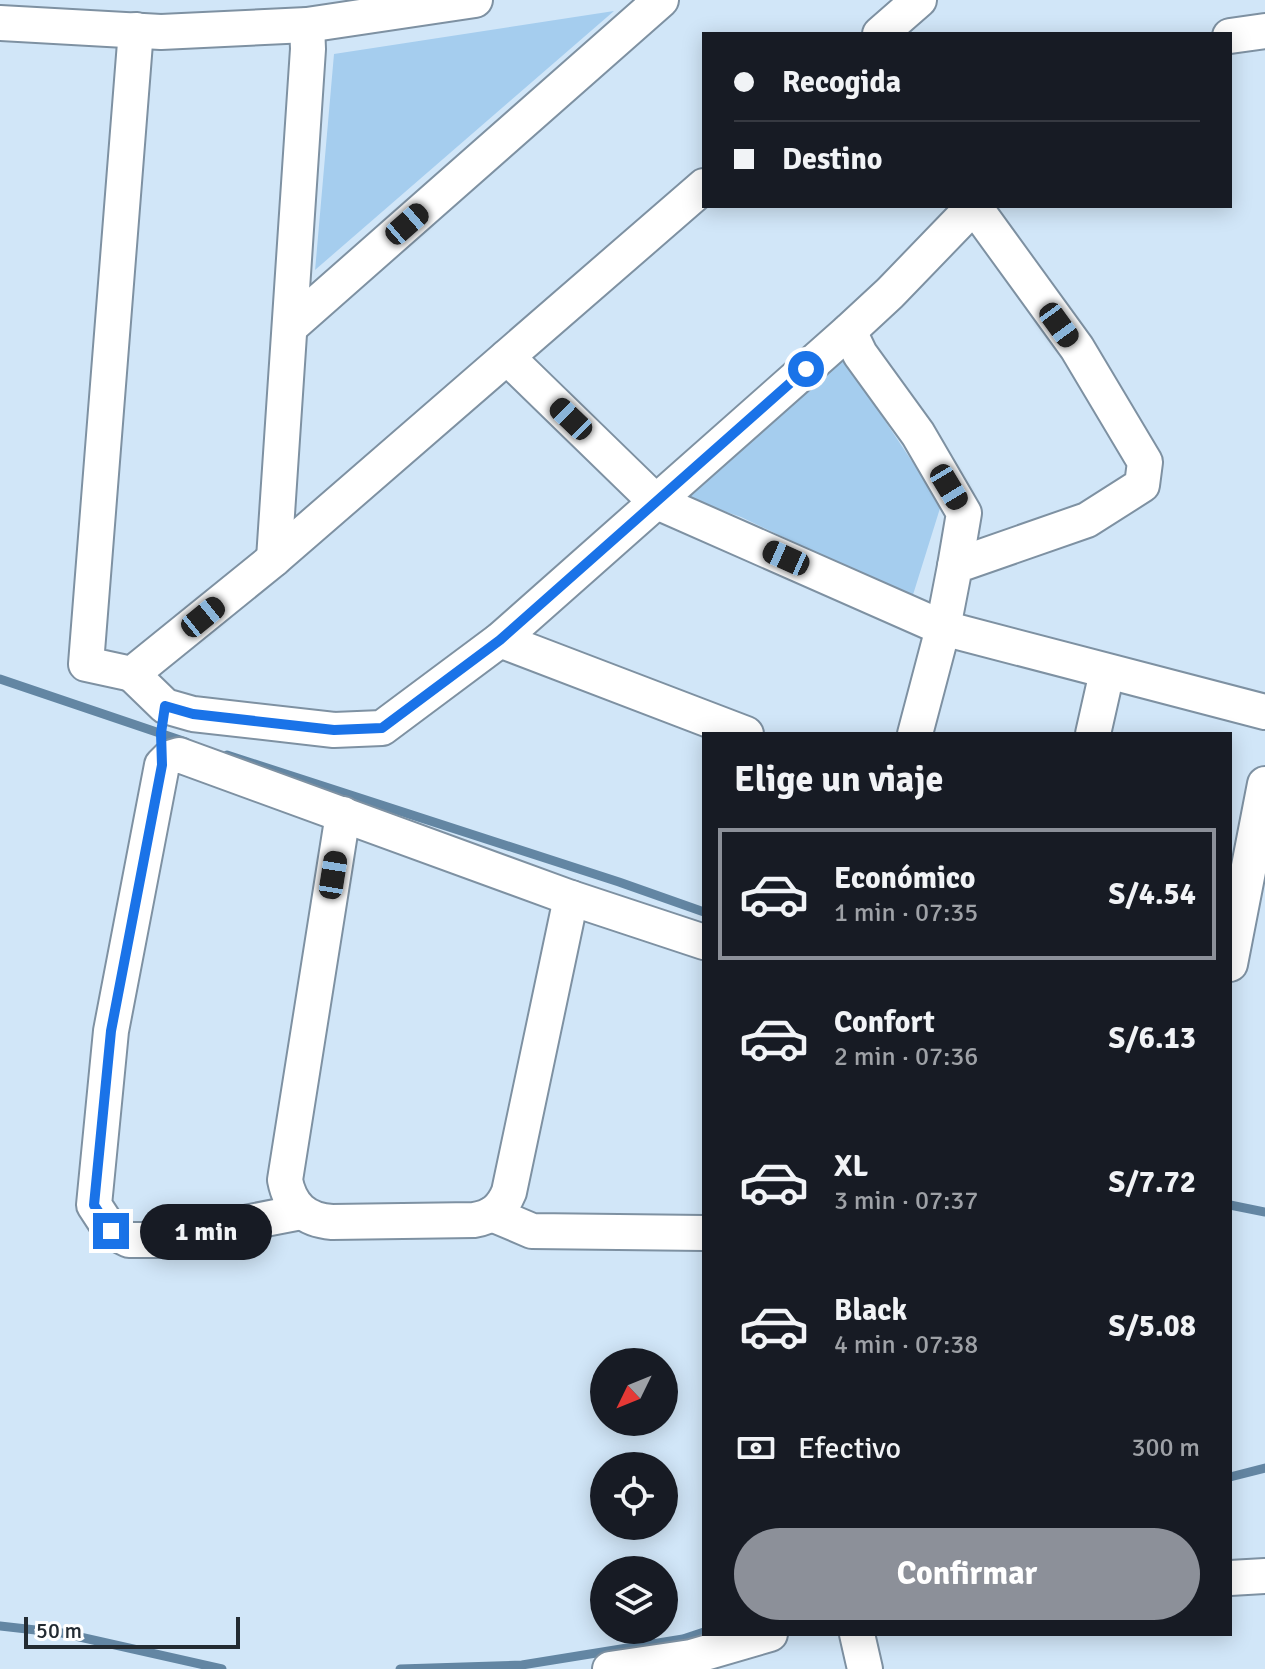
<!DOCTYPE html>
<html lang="es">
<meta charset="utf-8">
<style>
body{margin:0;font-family:Signika,sans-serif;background:#242831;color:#f1f3f6;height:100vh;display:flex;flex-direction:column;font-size:30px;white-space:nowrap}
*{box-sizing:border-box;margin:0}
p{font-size:26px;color:#9ea1a6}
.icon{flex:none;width:44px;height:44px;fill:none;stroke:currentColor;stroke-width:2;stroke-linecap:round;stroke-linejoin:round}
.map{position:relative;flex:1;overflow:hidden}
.sheet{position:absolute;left:702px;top:732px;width:530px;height:904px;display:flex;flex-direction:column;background:#171b24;border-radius:0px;box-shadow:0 4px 20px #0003}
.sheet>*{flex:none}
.hud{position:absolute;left:702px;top:32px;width:530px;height:176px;border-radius:0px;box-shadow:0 4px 20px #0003;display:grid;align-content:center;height:176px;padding:0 32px;background:#171b24}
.needle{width:52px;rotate:227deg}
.buttons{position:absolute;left:590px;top:1348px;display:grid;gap:16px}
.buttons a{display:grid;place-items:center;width:88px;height:88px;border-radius:50%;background:#171b24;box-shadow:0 4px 20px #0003;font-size:40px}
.scale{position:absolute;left:24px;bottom:20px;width:216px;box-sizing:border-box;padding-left:8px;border:4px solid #232b32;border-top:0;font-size:22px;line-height:28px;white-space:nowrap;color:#232b32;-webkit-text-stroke:6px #fff;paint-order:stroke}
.end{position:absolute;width:36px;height:36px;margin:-18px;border:10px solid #1a73e8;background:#fff;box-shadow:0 0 0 4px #fff}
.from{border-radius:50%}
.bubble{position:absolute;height:56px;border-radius:28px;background:#171b24;box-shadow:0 4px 20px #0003;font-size:26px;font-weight:700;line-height:56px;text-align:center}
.car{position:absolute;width:24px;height:48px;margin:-24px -12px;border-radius:10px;box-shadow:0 0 6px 2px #0007;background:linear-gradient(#222 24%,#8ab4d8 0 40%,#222 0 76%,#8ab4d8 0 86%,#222 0)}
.hud b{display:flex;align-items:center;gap:28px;height:76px;font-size:30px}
.hud b+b{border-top:2px solid #363941}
.hud i{width:20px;height:20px;background:#f1f3f6}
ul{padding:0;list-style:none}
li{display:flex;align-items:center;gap:24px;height:132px;margin:0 16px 12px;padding:0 16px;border:4px solid transparent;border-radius:0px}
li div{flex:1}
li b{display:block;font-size:30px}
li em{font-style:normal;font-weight:700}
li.on{border-color:#8c9099}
li>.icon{width:72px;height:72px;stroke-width:1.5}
h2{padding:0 32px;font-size:36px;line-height:96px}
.pay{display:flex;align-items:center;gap:20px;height:88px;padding:0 32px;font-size:30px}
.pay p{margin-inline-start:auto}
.cta{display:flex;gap:16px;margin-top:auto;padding:16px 32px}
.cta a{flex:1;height:92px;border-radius:48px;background:#8c9099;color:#fff;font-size:32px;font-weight:700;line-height:92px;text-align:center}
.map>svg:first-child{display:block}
.green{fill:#a5cdee}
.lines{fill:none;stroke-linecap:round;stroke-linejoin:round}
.stream{stroke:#6386a3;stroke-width:9}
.minor-casing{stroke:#7e91a2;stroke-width:38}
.minor{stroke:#fff;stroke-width:34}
.route{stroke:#1a73e8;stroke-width:10}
</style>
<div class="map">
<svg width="1265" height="1669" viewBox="0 0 1265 1669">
<rect width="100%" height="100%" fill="#d1e6f8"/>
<g class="green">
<polygon points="614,11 315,270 315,271 334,54"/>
<polygon points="840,353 941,505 912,598 741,517 680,496"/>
</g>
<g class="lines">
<g class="stream">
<polyline points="0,679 186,742"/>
<polyline points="227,755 619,882 704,912"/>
<polyline points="1230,1205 1265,1212"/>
<polyline points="1230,1477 1265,1468"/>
<polyline points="0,1626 62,1633 222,1669"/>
<polyline points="400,1669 522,1665 683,1639 704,1632"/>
</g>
<defs>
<g id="minor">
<polyline points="0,23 161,32 307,25 475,0"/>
<polyline points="136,30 86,664 132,674 274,559 704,186"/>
<polyline points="880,34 919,0"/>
<polyline points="1230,36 1265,31"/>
<polyline points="290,327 661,0"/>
<polyline points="849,331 860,354 918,434 964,513 955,566"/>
<polyline points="507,357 655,501 943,628 1265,712"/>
<polyline points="274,559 308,49 307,25"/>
<polyline points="500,640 746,734"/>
<polyline points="132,674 165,706 193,714 334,730 382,728 500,640 849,331 890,293 974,206"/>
<polyline points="915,734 943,628 955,566 1087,520 1142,485 1145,462 1077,348 974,206"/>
<polyline points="1093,734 1107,672"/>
<path d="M343,814L285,1180C290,1206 305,1220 332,1222L474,1220C492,1217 502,1209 509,1192L571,898"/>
<polyline points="1230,964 1265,784"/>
<polyline points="301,1212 158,1240 129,1240 111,1231 94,1205 111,1031 162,765 169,758 179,755 571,898 704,942"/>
<polyline points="492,1214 532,1231 704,1233"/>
<polyline points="1230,1578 1265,1576"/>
<polyline points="857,1634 865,1669"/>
<polyline points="610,1669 691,1657 770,1634"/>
</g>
</defs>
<use href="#minor" class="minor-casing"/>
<use href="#minor" class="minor"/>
</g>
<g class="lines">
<polyline class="route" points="111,1231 94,1205 111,1031 162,765 161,733 165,706 193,714 334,730 382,728 500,640 806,369"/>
</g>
</svg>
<div class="buttons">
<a><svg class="needle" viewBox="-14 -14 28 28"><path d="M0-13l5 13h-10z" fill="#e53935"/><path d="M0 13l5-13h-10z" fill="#9ea1a6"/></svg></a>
<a><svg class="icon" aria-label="locate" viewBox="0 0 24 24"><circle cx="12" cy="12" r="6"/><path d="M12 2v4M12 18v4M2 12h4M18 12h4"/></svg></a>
<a><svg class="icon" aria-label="layers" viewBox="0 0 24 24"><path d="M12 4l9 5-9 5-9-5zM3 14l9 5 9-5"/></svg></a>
</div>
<div class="scale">50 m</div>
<i class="end from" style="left:806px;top:369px"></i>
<i class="end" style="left:111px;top:1231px"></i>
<div class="bubble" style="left:140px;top:1204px;width:132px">1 min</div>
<i class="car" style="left:407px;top:224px;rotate:49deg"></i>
<i class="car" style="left:1059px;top:325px;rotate:144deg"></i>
<i class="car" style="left:571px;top:419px;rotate:314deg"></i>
<i class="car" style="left:949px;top:487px;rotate:149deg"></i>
<i class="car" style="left:786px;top:558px;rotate:294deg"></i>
<i class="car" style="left:203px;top:617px;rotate:51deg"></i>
<i class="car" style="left:333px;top:875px;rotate:9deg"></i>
<div class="hud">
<b><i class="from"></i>Recogida</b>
<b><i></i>Destino</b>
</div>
<section class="sheet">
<h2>Elige un viaje</h2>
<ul>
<li class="on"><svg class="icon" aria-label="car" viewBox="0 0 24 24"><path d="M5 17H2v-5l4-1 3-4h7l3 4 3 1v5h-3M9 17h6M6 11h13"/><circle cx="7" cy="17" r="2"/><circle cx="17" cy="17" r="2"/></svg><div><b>Económico</b><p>1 min · 07:35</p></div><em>S/4.54</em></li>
<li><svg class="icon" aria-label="car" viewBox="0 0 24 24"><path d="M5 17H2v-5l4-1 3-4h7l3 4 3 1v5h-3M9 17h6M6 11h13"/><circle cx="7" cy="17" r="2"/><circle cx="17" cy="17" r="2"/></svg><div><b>Confort</b><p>2 min · 07:36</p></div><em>S/6.13</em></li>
<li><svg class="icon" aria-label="car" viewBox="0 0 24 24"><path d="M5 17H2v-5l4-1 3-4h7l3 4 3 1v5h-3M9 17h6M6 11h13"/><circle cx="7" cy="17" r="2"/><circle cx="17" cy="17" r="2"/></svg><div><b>XL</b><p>3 min · 07:37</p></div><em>S/7.72</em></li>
<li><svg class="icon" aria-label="car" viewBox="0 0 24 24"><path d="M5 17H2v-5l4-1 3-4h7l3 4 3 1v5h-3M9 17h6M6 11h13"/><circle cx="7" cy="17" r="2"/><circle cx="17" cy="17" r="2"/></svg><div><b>Black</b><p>4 min · 07:38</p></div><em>S/5.08</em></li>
</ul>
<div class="pay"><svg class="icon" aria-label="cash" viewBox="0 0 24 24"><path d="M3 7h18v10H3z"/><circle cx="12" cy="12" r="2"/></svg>Efectivo<p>300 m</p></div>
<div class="cta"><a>Confirmar</a></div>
</section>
</div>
